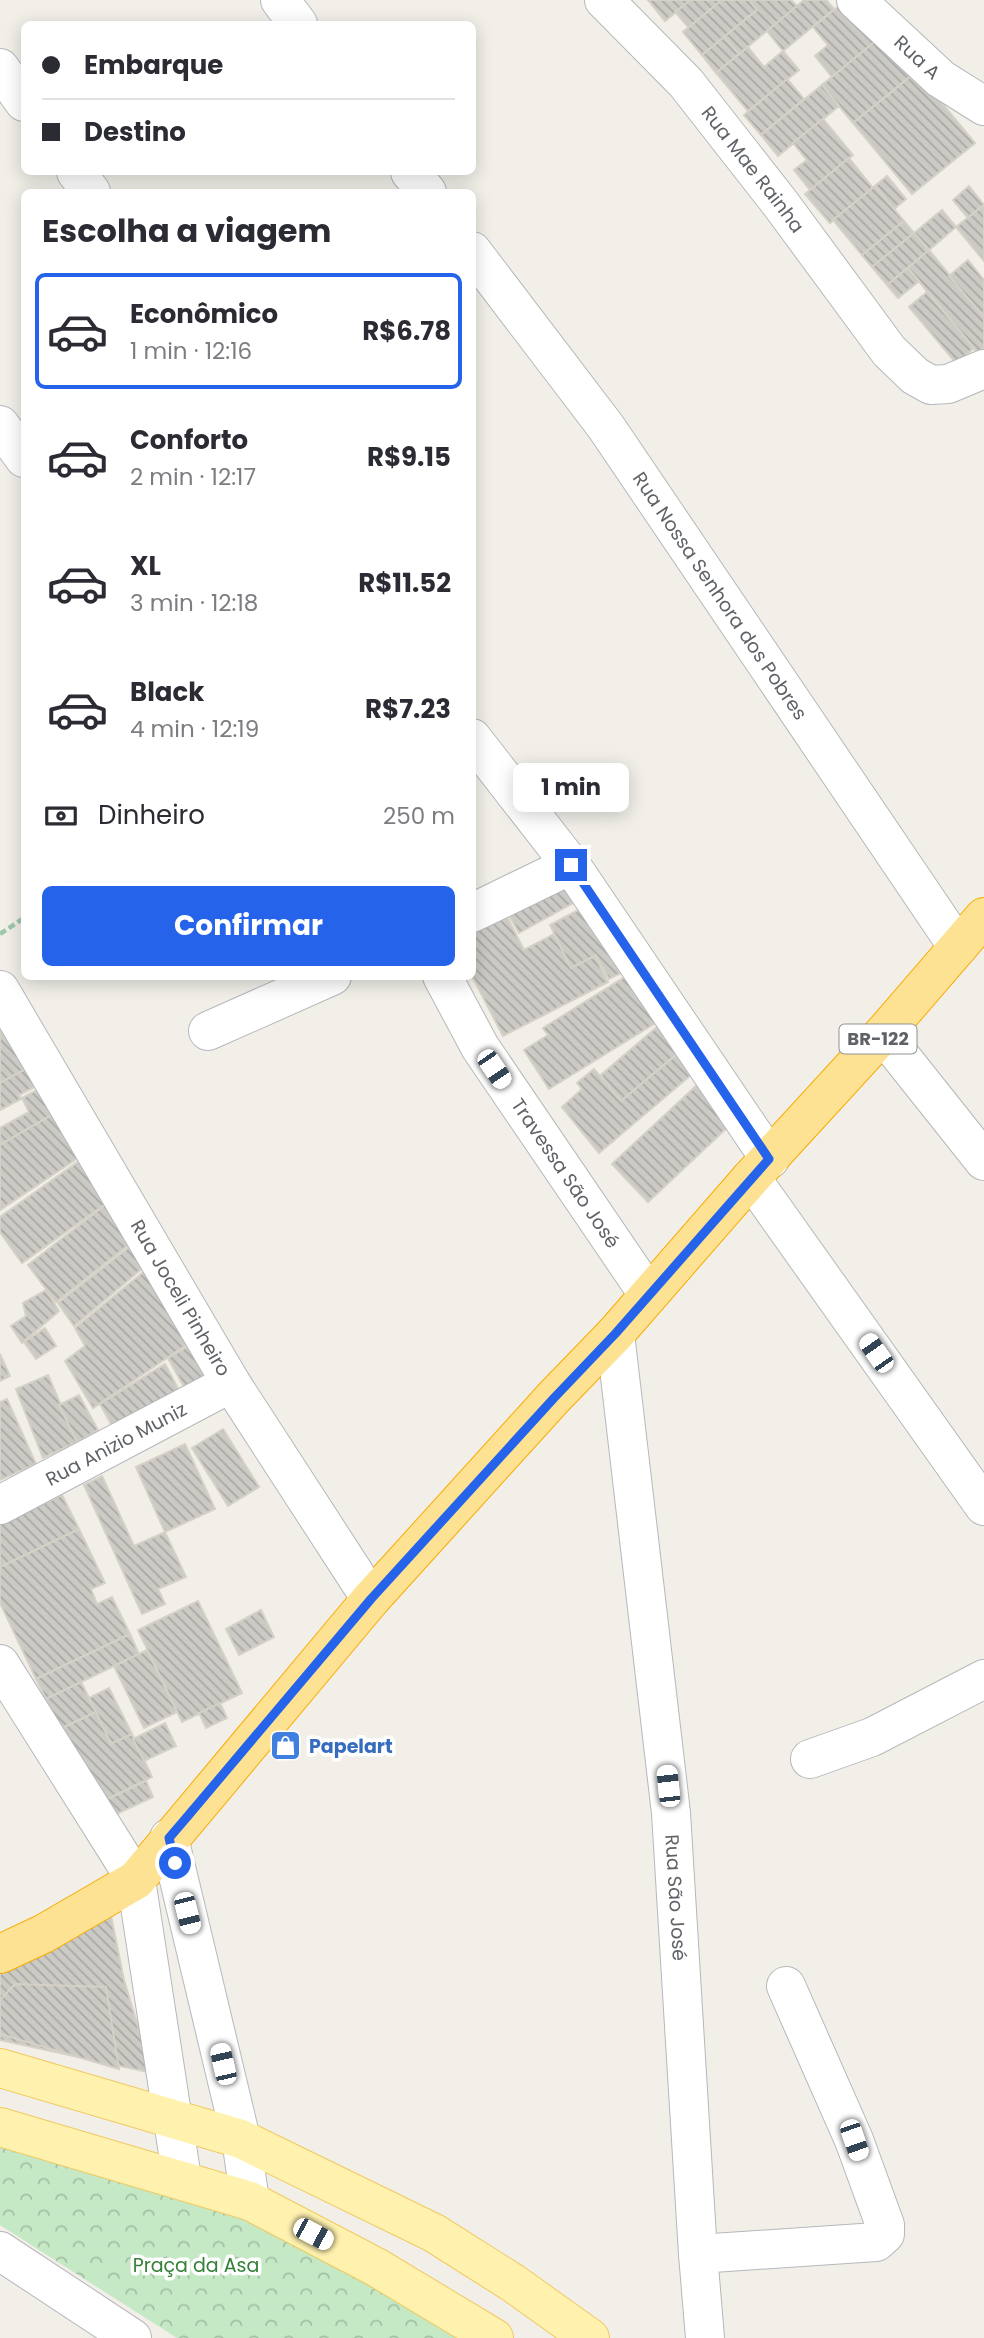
<!DOCTYPE html>
<html lang="pt">
<meta charset="utf-8">
<style>
body{margin:0;font-family:Poppins,sans-serif;background:#f7f7f7;color:#2b2b33;height:100vh;display:flex;flex-direction:column;font-size:26px;white-space:nowrap}
*{box-sizing:border-box;margin:0}
p{font-size:23px;color:#7c7c81}
.icon{flex:none;width:38px;height:38px;fill:none;stroke:currentColor;stroke-width:2;stroke-linecap:round;stroke-linejoin:round}
.map{position:relative;flex:1;overflow:hidden}
.panel{position:absolute;left:21px;top:189px;width:455px;height:791px;display:flex;flex-direction:column;background:#fff;border-radius:10px;box-shadow:0 4px 18px #0003}
.panel>*{flex:none}
.hud{position:absolute;left:21px;top:21px;width:455px;height:154px;border-radius:10px;box-shadow:0 4px 18px #0003;display:grid;align-content:center;height:154px;padding:0 21px;background:#fff}
.end{position:absolute;width:32px;height:32px;margin:-16px;border:9px solid #2563eb;background:#fff;box-shadow:0 0 0 4px #fff}
.from{border-radius:50%}
.bubble{position:absolute;height:49px;border-radius:10px;background:#fff;box-shadow:0 4px 18px #0003;font-size:23px;font-weight:700;line-height:49px;text-align:center}
.car{position:absolute;width:21px;height:42px;margin:-21px -10px;border-radius:9px;box-shadow:0 0 5px 2px #0007;background:linear-gradient(#fff 24%,#345 0 40%,#fff 0 76%,#345 0 86%,#fff 0)}
.hud b{display:flex;align-items:center;gap:24px;height:66px;font-size:26px}
.hud b+b{border-top:2px solid #e1e1e2}
.hud i{width:18px;height:18px;background:#2b2b33}
ul{padding:0;list-style:none}
li{display:flex;align-items:center;gap:21px;height:116px;margin:0 14px 10px;padding:0 7px;border:4px solid transparent;border-radius:10px}
li div{flex:1}
li b{display:block;font-size:26px}
li em{font-style:normal;font-weight:700}
li.current{border-color:#2563eb}
li>.icon{width:63px;height:63px;stroke-width:1.5}
h2{padding:0 21px;font-size:32px;line-height:84px}
.pay{display:flex;align-items:center;gap:18px;height:77px;padding:0 21px;font-size:26px}
.pay p{margin-inline-start:auto}
.action{display:flex;gap:14px;margin-top:auto;padding:14px 21px}
.action a{flex:1;height:80px;border-radius:10px;background:#2563eb;color:#fff;font-size:28px;font-weight:700;line-height:80px;text-align:center}
.map>svg:first-child{display:block}
.park{fill:url(#park-crowns)}
.building{fill:url(#building-back-hatch);stroke:#d6d1c6;stroke-width:2}
.lines{fill:none;stroke-linecap:round;stroke-linejoin:round}
.minor-casing{stroke:#b5b8bc;stroke-width:40}
.major-casing{stroke:#f2c960;stroke-width:40}
.highway-casing{stroke:#f9ab00;stroke-width:40}
.path{stroke:#9cc7a9;stroke-width:4.5;stroke-dasharray:7 3.5;stroke-linecap:butt}
.minor{stroke:#fff;stroke-width:38}
.major{stroke:#fff2af;stroke-width:38}
.highway{stroke:#fde293;stroke-width:38}
.route{stroke:#2563eb;stroke-width:9}
.labels{text-anchor:middle;stroke-width:7;stroke-linejoin:round;paint-order:stroke}
.shield{fill:#fff;stroke:#8f9295;stroke-width:2}
.shield-label{font-size:18px;font-weight:bold;fill:#5f6368}
.street-label{font-size:19px;fill:#5f6368;stroke:#fff}
.shop-label{font-size:19px;font-weight:bold;fill:#366cbe;stroke:#fff;text-anchor:start}
.park-label{font-size:19px;fill:#348238;stroke:#fff}
</style>
<div class="map">
<svg width="984" height="2338" viewBox="0 0 984 2338">
<defs>
<pattern id="park-crowns" width="20" height="18" patternUnits="userSpaceOnUse" patternTransform="scale(1.75)"><rect width="20" height="18" fill="#c5e8c5"/><path d="M2 6a3 3 0 1 1 6 0M12 15a3 3 0 1 1 6 0" fill="none" stroke="#a3c0a4"/></pattern>
<pattern id="building-back-hatch" width="6" height="6" patternUnits="userSpaceOnUse" patternTransform="scale(1.75)"><rect width="6" height="6" fill="#cccac5"/><path d="M-1 5l2 2M0 0l6 6M5-1l2 2" fill="none" stroke="#a9a8a4"/></pattern>
</defs>
<rect width="100%" height="100%" fill="#f1efe8"/>
<polygon class="park" points="0,2128 201,2189 486,2338 177,2338 0,2225"/>
<g class="building">
<polygon points="648,0 691,0 665,21"/>
<polygon points="691,0 722,0 689,28 675,12"/>
<polygon points="722,0 749,0 757,10 702,55 683,32"/>
<polygon points="749,0 791,0 797,6 739,54 724,37 757,10"/>
<polygon points="804,0 826,0 834,9 783,51 767,31"/>
<polygon points="845,1 877,40 832,77 815,56 828,45 813,27"/>
<polygon points="884,34 916,72 853,123 822,85"/>
<polygon points="724,37 739,54 716,73 702,55"/>
<polygon points="748,47 764,67 783,51 799,70 748,111 716,73"/>
<polygon points="916,72 975,143 912,194 853,123"/>
<polygon points="787,79 804,99 761,135 744,115"/>
<polygon points="822,85 839,106 778,156 761,135"/>
<polygon points="823,119 853,155 810,190 794,170 807,160 793,143"/>
<polygon points="849,158 873,188 830,223 805,194"/>
<polygon points="887,176 906,199 894,209 875,186"/>
<polygon points="875,186 904,221 862,255 833,220"/>
<polygon points="969,186 984,205 968,218 953,200"/>
<polygon points="984,205 984,261 956,227"/>
<polygon points="942,210 956,227 929,250 914,233"/>
<polygon points="904,221 914,233 872,267 862,255"/>
<polygon points="914,233 929,250 887,285 872,267"/>
<polygon points="929,250 984,317 984,348 978,353 908,268"/>
<polygon points="968,260 984,280 984,317 949,276"/>
<polygon points="908,268 919,281 898,298 887,285"/>
<polygon points="927,292 974,348 956,363 909,307"/>
<polygon points="556,851 582,898 519,933 492,885"/>
<polygon points="494,891 524,950 554,934 571,968 595,956 608,982 503,1036 472,976 472,902"/>
<polygon points="588,905 635,966 609,979 596,955 571,968 550,925"/>
<polygon points="633,972 662,1019 549,1089 524,1050 548,1035 543,1028"/>
<polygon points="0,1011 31,1066 0,1083"/>
<polygon points="657,1027 679,1052 621,1101 601,1075"/>
<polygon points="681,1051 697,1070 599,1153 562,1107 582,1089 577,1083 594,1069 621,1101"/>
<polygon points="31,1066 40,1084 19,1095 21,1099 0,1110 0,1083"/>
<polygon points="710,1073 745,1111 648,1202 612,1164"/>
<polygon points="42,1087 57,1112 0,1145 0,1128 29,1112 22,1098"/>
<polygon points="57,1112 81,1156 0,1210 0,1145"/>
<polygon points="82,1159 111,1200 22,1263 0,1232 0,1217"/>
<polygon points="108,1203 136,1239 56,1302 28,1265"/>
<polygon points="137,1241 151,1261 74,1326 58,1303"/>
<polygon points="152,1265 195,1339 93,1408 65,1361 85,1346 75,1328"/>
<polygon points="46,1290 59,1311 22,1343 11,1326 26,1316 23,1303"/>
<polygon points="45,1328 56,1346 36,1359 24,1342"/>
<polygon points="197,1341 214,1370 184,1387 168,1358"/>
<polygon points="0,1354 10,1376 0,1381"/>
<polygon points="165,1364 182,1396 116,1433 100,1404"/>
<polygon points="48,1375 77,1442 43,1458 16,1389"/>
<polygon points="79,1395 98,1430 77,1442 59,1405"/>
<polygon points="7,1399 36,1464 0,1480 0,1402"/>
<polygon points="223,1429 259,1487 228,1506 192,1448"/>
<polygon points="185,1444 215,1509 165,1532 136,1467"/>
<polygon points="102,1476 134,1546 165,1532 186,1577 158,1589 165,1604 142,1614 84,1485"/>
<polygon points="62,1495 79,1529 0,1567 0,1524"/>
<polygon points="79,1529 105,1583 91,1589 97,1604 112,1597 130,1634 36,1679 0,1603 0,1567"/>
<polygon points="198,1601 242,1693 182,1722 138,1630"/>
<polygon points="261,1610 274,1637 239,1655 226,1629"/>
<polygon points="130,1634 139,1654 46,1699 36,1679"/>
<polygon points="147,1650 177,1712 144,1728 114,1666"/>
<polygon points="81,1682 96,1712 60,1729 46,1699"/>
<polygon points="109,1688 132,1734 111,1744 89,1698"/>
<polygon points="220,1703 227,1718 206,1728 199,1713"/>
<polygon points="96,1712 111,1744 132,1734 152,1777 97,1804 60,1729"/>
<polygon points="165,1723 176,1746 144,1761 133,1739"/>
<polygon points="146,1781 153,1797 104,1820 97,1804"/>
<polygon points="110,1911 124,1980 152,2073 0,2040 0,1965"/>
<polygon points="15,1984 106,1987 119,2069 0,2034 0,2000"/>
</g>
<g class="lines">
<defs>
<g id="minor">
<polyline points="280,0 298,24"/>
<path id="s1" d="M604,0L686,83L780,203L889,351L915,376L931,385L948,384L984,369"/>
<path id="s2" d="M856,0L941,79L984,106"/>
<polyline points="0,68 24,102"/>
<polyline points="76,172 91,192"/>
<polyline points="410,172 427,192"/>
<path id="s3" d="M472,251L606,427L958,947"/>
<polyline points="0,425 24,458"/>
<polyline points="472,738 571,865 770,1159"/>
<polyline points="472,913 571,865"/>
<path id="s4" d="M442,976L480,1047L648,1294"/>
<path id="s5" d="M0,990L231,1383L371,1599"/>
<polyline points="208,1031 332,976"/>
<polyline points="883,1034 984,1161"/>
<polyline points="751,1178 984,1506"/>
<path id="s6" d="M615,1334L671,1813L698,2254L705,2338"/>
<path id="s7" d="M0,1505L231,1383"/>
<polyline points="0,1664 136,1880 182,2179"/>
<polyline points="810,1759 872,1737 984,1679"/>
<polyline points="169,1838 241,2139 250,2201"/>
<polyline points="0,2251 132,2338"/>
<polyline points="698,2254 876,2242 885,2234 885,2225 854,2140 786,1986"/>
</g>
<g id="major">
<polyline points="0,2068 241,2139 434,2233 513,2283 590,2338"/>
<polyline points="0,2127 250,2201 376,2267 494,2338"/>
</g>
<polyline id="highway" points="0,1954 43,1934 136,1880 371,1599 554,1397 615,1334 751,1178 883,1034 984,917"/>
</defs>
<use href="#minor" class="minor-casing"/>
<use href="#major" class="major-casing"/>
<use href="#highway" class="highway-casing"/>
<polyline class="path" points="0,934 24,918"/>
<use href="#minor" class="minor"/>
<use href="#major" class="major"/>
<use href="#highway" class="highway"/>
</g>
<g class="lines">
<polyline class="route" points="175,1863 169,1838 187,1817 371,1599 554,1398 615,1334 769,1159 571,865"/>
</g>
<defs>
<symbol id="shop-square" viewBox="-11 -11 22 22"><rect x="-9" y="-9" width="18" height="18" rx="4" fill="#3f7fe0" stroke="#fff"/><path d="M-5-2.5h2.3a2.7 3.5 0 0 1 5.4 0H5L5.5 6h-11ZM-1.5-2.5h3a1.5 2.3 0 0 0-3 0Z" fill="#fff"/></symbol>
</defs>
<g fill-rule="evenodd">
<use href="#shop-square" x="268" y="1728" width="35" height="35"/>
</g>
<g class="labels">
<rect class="shield" x="839.5" y="1024.5" width="77" height="29" rx="5"/>
<g class="shield-label">
<text x="878" y="1045">BR-122</text>
</g>
<g class="street-label">
<text dy="7" stroke="none"><textPath href="#s2" startOffset="84">Rua A</textPath></text>
<text dy="7" stroke="none"><textPath href="#s1" startOffset="226">Rua Mae Rainha</textPath></text>
<text dy="7" stroke="none"><textPath href="#s3" startOffset="425">Rua Nossa Senhora dos Pobres</textPath></text>
<text dy="7" stroke="none"><textPath href="#s4" startOffset="233">Travessa São José</textPath></text>
<text dy="7" stroke="none"><textPath href="#s5" startOffset="357">Rua Joceli Pinheiro</textPath></text>
<text dy="7" stroke="none"><textPath href="#s7" startOffset="131">Rua Anizio Muniz</textPath></text>
<text dy="7" stroke="none"><textPath href="#s6" startOffset="567">Rua São José</textPath></text>
</g>
<g class="shop-label">
<text x="309" y="1753">Papelart</text>
</g>
<g class="park-label">
<text x="196" y="2272">Praça da Asa</text>
</g>
</g>
</svg>
<i class="end from" style="left:175px;top:1863px"></i>
<i class="end" style="left:571px;top:865px"></i>
<div class="bubble" style="left:513px;top:763px;width:116px">1 min</div>
<i class="car" style="left:494px;top:1069px;rotate:146deg"></i>
<i class="car" style="left:876px;top:1353px;rotate:325deg"></i>
<i class="car" style="left:668px;top:1786px;rotate:354deg"></i>
<i class="car" style="left:187px;top:1913px;rotate:166deg"></i>
<i class="car" style="left:223px;top:2064px;rotate:347deg"></i>
<i class="car" style="left:854px;top:2140px;rotate:161deg"></i>
<i class="car" style="left:313px;top:2234px;rotate:118deg"></i>
<div class="hud">
<b><i class="from"></i>Embarque</b>
<b><i></i>Destino</b>
</div>
<section class="panel">
<h2>Escolha a viagem</h2>
<ul>
<li class="current"><svg class="icon" aria-label="car" viewBox="0 0 24 24"><path d="M5 17H2v-5l4-1 3-4h7l3 4 3 1v5h-3M9 17h6M6 11h13"/><circle cx="7" cy="17" r="2"/><circle cx="17" cy="17" r="2"/></svg><div><b>Econômico</b><p>1 min · 12:16</p></div><em>R$6.78</em></li>
<li><svg class="icon" aria-label="car" viewBox="0 0 24 24"><path d="M5 17H2v-5l4-1 3-4h7l3 4 3 1v5h-3M9 17h6M6 11h13"/><circle cx="7" cy="17" r="2"/><circle cx="17" cy="17" r="2"/></svg><div><b>Conforto</b><p>2 min · 12:17</p></div><em>R$9.15</em></li>
<li><svg class="icon" aria-label="car" viewBox="0 0 24 24"><path d="M5 17H2v-5l4-1 3-4h7l3 4 3 1v5h-3M9 17h6M6 11h13"/><circle cx="7" cy="17" r="2"/><circle cx="17" cy="17" r="2"/></svg><div><b>XL</b><p>3 min · 12:18</p></div><em>R$11.52</em></li>
<li><svg class="icon" aria-label="car" viewBox="0 0 24 24"><path d="M5 17H2v-5l4-1 3-4h7l3 4 3 1v5h-3M9 17h6M6 11h13"/><circle cx="7" cy="17" r="2"/><circle cx="17" cy="17" r="2"/></svg><div><b>Black</b><p>4 min · 12:19</p></div><em>R$7.23</em></li>
</ul>
<div class="pay"><svg class="icon" aria-label="cash" viewBox="0 0 24 24"><path d="M3 7h18v10H3z"/><circle cx="12" cy="12" r="2"/></svg>Dinheiro<p>250 m</p></div>
<div class="action"><a>Confirmar</a></div>
</section>
</div>
